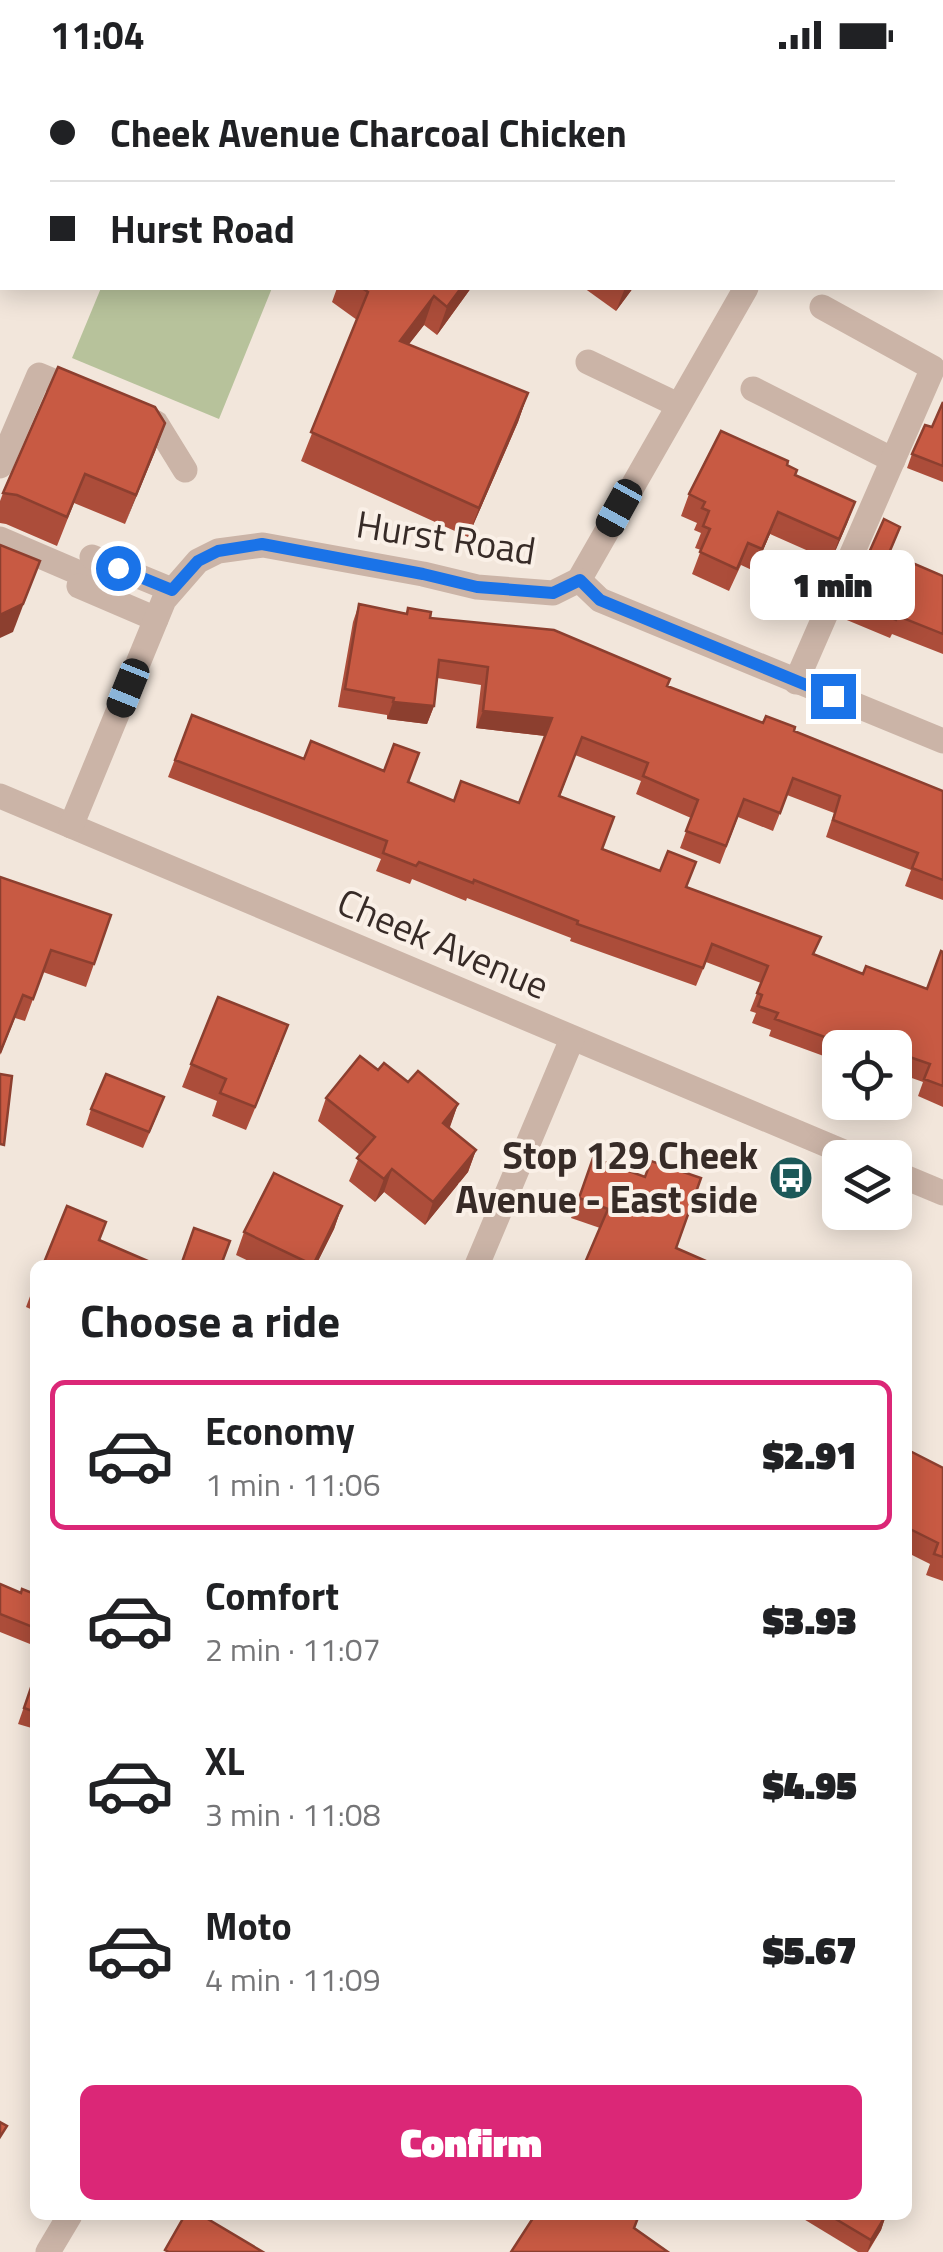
<!DOCTYPE html>
<meta charset="utf-8">
<style>
body{margin:0;font-family:"Titillium Web",sans-serif;background:#f2f2f2;color:#202124;height:100vh;display:flex;flex-direction:column;font-size:38px;white-space:nowrap}
*{box-sizing:border-box;margin:0}
p{font-size:32px;color:#757577}
.icon{flex:none;width:55px;height:55px;fill:none;stroke:currentColor;stroke-width:2;stroke-linecap:round;stroke-linejoin:round}
.map{position:relative;flex:1;overflow:hidden}
.panel{position:absolute;left:30px;top:1190px;width:882px;height:960px;display:flex;flex-direction:column;background:#fff;border-radius:15px;box-shadow:0 5px 25px #0003}
.panel>*{flex:none}
.guide{position:absolute;left:0px;top:0px;width:945px;height:220px;box-shadow:0 5px 25px #0003;display:grid;align-content:center;height:220px;padding:0 50px;background:#fff}
.fabs{position:absolute;left:822px;top:960px;display:grid;gap:20px}
.fabs a{display:grid;place-items:center;width:90px;height:90px;border-radius:15px;background:#fff;box-shadow:0 5px 25px #0003;font-size:50px}
.end{position:absolute;width:45px;height:45px;margin:-22px;border:12px solid #1a73e8;background:#fff;box-shadow:0 0 0 5px #fff}
.from{border-radius:50%}
.bubble{position:absolute;height:70px;border-radius:15px;background:#fff;box-shadow:0 5px 25px #0003;font-size:32px;font-weight:800;line-height:70px;text-align:center}
.car{position:absolute;width:30px;height:60px;margin:-30px -15px;border-radius:12px;box-shadow:0 0 8px 2px #0007;background:linear-gradient(#222 24%,#8ab4d8 0 40%,#222 0 76%,#8ab4d8 0 86%,#222 0)}
.guide b{display:flex;align-items:center;gap:35px;height:95px;font-size:38px}
.guide b+b{border-top:2px solid #e0e0e0}
.guide i{width:25px;height:25px;background:#202124}
ul{padding:0;list-style:none}
li{display:flex;align-items:center;gap:30px;height:150px;margin:0 20px 15px;padding:0 30px;border:5px solid transparent;border-radius:15px}
li div{flex:1}
li b{display:block;font-size:38px}
li em{font-style:normal;font-weight:800}
li.selected{border-color:#db2777}
li>.icon{width:90px;height:90px;stroke-width:1.5}
h2{padding:0 50px;font-size:45px;line-height:120px}
.primary-button{display:flex;gap:20px;margin-top:auto;padding:20px 50px}
.primary-button a{flex:1;height:115px;border-radius:15px;background:#db2777;color:#fff;font-size:40px;font-weight:800;line-height:115px;text-align:center}
.status{display:flex;justify-content:space-between;align-items:center;height:70px;padding:0 50px;background:#fff;direction:ltr}
.status svg{height:28px;fill:currentColor}
.map>svg:first-child{display:block}
.green{fill:#b7c29b}
.lines{fill:none;stroke-linecap:round;stroke-linejoin:round}
.minor{stroke:#cbb4a7;stroke-width:25}
.wall{fill:#ac4d3a}
.shaded-wall{fill:#8c3f2f}
.building{fill:#c85a43;stroke:#8c3f2f;stroke-width:2.5}
.route{stroke:#1a73e8;stroke-width:12}
.labels{text-anchor:middle;stroke-width:8;stroke-linejoin:round;paint-order:stroke}
.street-label{font-size:38px;fill:#372b27;stroke:#faf0e7}
.poi-label{font-size:38px;font-weight:bold;fill:#372b27;stroke:#faf0e7;text-anchor:end}
</style>
<div class="status"><b>11:04</b><svg viewBox="0 0 49 12"><path d="M0 12V9h3v3zM5 12V6h3v6zM10 12V3h3v9zM15 12V0h3v12zM26 1h20v11H26zM47 4h2v5h-2z"/></svg></div>
<div class="map">
<svg width="943" height="2182" viewBox="0 0 943 2182">
<rect width="100%" height="100%" fill="#f2e6db"/>
<polygon class="green" points="101,218 272,218 219,349 72,288"/>
<g class="lines">
<g class="minor">
<polyline points="866,2 867,0"/>
<polyline points="588,292 678,335"/>
<polyline points="753,319 893,390"/>
<polyline points="138,345 156,353 185,400"/>
<polyline points="0,396 39,305 82,323"/>
<polyline points="0,469 84,505"/>
<polyline points="92,487 172,520"/>
<polyline points="579,510 746,218"/>
<polyline points="79,516 156,549"/>
<polyline points="796,612 933,298 822,237"/>
<polyline points="0,726 858,1088"/>
<polyline points="71,756 164,530 198,491 218,481 263,475 423,504 477,517 553,523 579,510 600,530 943,671"/>
<polyline points="895,1103 943,1123"/>
<polyline points="477,1195 572,969"/>
<polyline points="48,2182 70,2145"/>
</g>
</g>
<g class="wall">
<polygon points="337,218 471,218 437,265 424,255 408,275 528,323 518,352 468,467 301,391 357,250 332,232"/>
<polygon points="584,218 633,218 616,241"/>
<polygon points="943,332 943,412 907,398 912,384 932,357"/>
<polygon points="165,353 125,454 74,433 57,476 6,454 0,453 0,431 3,423"/>
<polygon points="787,395 795,405 855,432 831,491 770,464 754,501 741,495 729,521 692,504 701,480 695,478 701,463 694,460 697,453 681,446 689,424"/>
<polygon points="890,484 943,506 943,584 892,564 890,568 842,548 848,530"/>
<polygon points="359,534 406,543 408,538 430,548 667,616 763,653 794,661 943,721 943,830 905,816 911,800 826,767 834,743 787,725 773,761 738,747 720,794 680,778 691,748 636,724 641,711 575,685 560,726 602,779 687,817 821,867 814,884 863,904 927,919 943,882 943,1037 918,1026 923,1012 895,1002 895,978 840,978 840,992 769,966 771,960 752,953 756,943 750,941 761,913 706,892 696,916 570,871 571,868 467,828 466,831 412,809 410,814 376,801 381,789 168,707 192,645 304,689 408,712 454,731 519,733 545,666 476,658 481,615 437,608 434,636 427,654 387,649 387,645 338,637 353,552"/>
<polygon points="0,807 111,845 86,917 43,902 25,951 15,948 0,985"/>
<polygon points="280,978 246,1060 212,1046 217,1031 182,1017 191,994"/>
<polygon points="408,1012 458,1034 449,1058 476,1080 468,1102 425,1155 384,1122 375,1132 349,1111 360,1085 318,1051 326,1028"/>
<polygon points="91,1039 158,1043 143,1078 86,1055"/>
<polygon points="593,1088 676,1178 600,1158 571,1148"/>
<polygon points="342,1136 334,1159 316,1195 257,1195 236,1185 244,1162"/>
<polygon points="35,1213 35,1241 26,1237"/>
<polygon points="908,1380 943,1398 943,1511 926,1505 930,1494 908,1483"/>
<polygon points="0,1514 21,1523 35,1524 35,1576 0,1562"/>
<polygon points="35,1605 35,1659 18,1654"/>
<polygon points="797,2145 886,2145 881,2160 868,2182 858,2182"/>
</g>
<g class="shaded-wall">
<polygon points="461,218 471,218 437,265 447,237"/>
<polygon points="625,218 633,218 616,241"/>
<polygon points="434,226 424,255 389,300 400,271"/>
<polygon points="528,323 518,352 468,467 479,438"/>
<polygon points="165,353 155,382 125,454 136,425"/>
<polygon points="855,432 847,454 831,491 839,469"/>
<polygon points="778,442 770,464 754,501 762,479"/>
<polygon points="40,491 13,562 0,568 0,545"/>
<polygon points="393,632 434,636 427,654 387,649"/>
<polygon points="483,641 552,648 546,666 476,658"/>
<polygon points="458,1034 450,1057 435,1076 443,1053"/>
<polygon points="476,1080 468,1102 425,1155 433,1132"/>
<polygon points="392,1099 384,1122 375,1132 384,1109"/>
<polygon points="342,1136 334,1159 316,1195 313,1195"/>
<polygon points="886,2145 881,2160 867,2182 871,2170"/>
</g>
<g class="building">
<polygon points="269,0 284,0 287,2 267,2"/>
<polygon points="359,0 424,0 422,2 358,2"/>
<polygon points="516,0 666,0 664,2 514,2"/>
<polygon points="943,10 943,128 942,129 942,11"/>
<polygon points="362,218 461,218 447,237 434,226 400,271 528,323 479,438 311,362 368,222"/>
<polygon points="58,297 155,337 165,353 136,425 85,404 67,447 17,425 3,423"/>
<polygon points="943,332 943,396 912,384 925,355 932,357"/>
<polygon points="721,361 788,391 787,395 797,400 795,405 855,432 839,469 778,442 762,479 748,473 737,499 700,482 710,459 703,456 709,441 702,438 705,432 689,424"/>
<polygon points="884,449 900,457 889,483 943,506 943,564 898,546 896,550 848,530"/>
<polygon points="0,475 40,491 23,534 0,545"/>
<polygon points="359,534 407,544 408,538 431,542 430,548 554,560 670,609 667,616 763,653 766,646 795,657 794,661 943,721 943,810 912,798 918,783 833,750 840,726 793,708 780,743 744,729 726,776 686,761 698,730 643,706 648,693 582,667 559,726 614,747 602,779 660,801 668,781 696,792 686,817 821,867 813,884 863,904 866,896 927,919 941,881 943,882 943,1016 924,1009 930,994 895,982 895,978 879,976 879,978 855,978 775,949 778,943 758,936 762,925 757,923 768,896 712,874 703,898 577,854 578,851 474,810 473,813 419,792 416,796 383,783 387,771 175,690 192,645 304,689 311,671 384,701 394,674 419,683 408,712 454,731 461,711 519,733 552,648 483,641 488,597 439,590 434,636 393,632 394,628 345,619"/>
<polygon points="0,807 111,845 94,894 51,880 33,929 23,925 0,983"/>
<polygon points="218,927 288,955 255,1037 220,1023 226,1009 191,994"/>
<polygon points="360,986 378,1000 384,993 408,1012 418,1001 458,1034 443,1053 476,1080 433,1132 392,1099 384,1109 357,1088 375,1067 326,1028"/>
<polygon points="0,1004 12,1006 4,1075 0,1074"/>
<polygon points="106,1004 164,1027 149,1062 91,1039"/>
<polygon points="593,1088 645,1107 651,1091 701,1108 676,1178 715,1195 584,1195 608,1139 579,1128"/>
<polygon points="274,1103 342,1136 313,1195 244,1162"/>
<polygon points="67,1136 106,1152 99,1170 157,1195 43,1195"/>
<polygon points="194,1158 230,1171 221,1195 181,1195"/>
<polygon points="908,1380 943,1398 943,1487 934,1484 938,1473 908,1458"/>
<polygon points="0,1514 21,1523 22,1519 35,1524 35,1558 0,1544"/>
<polygon points="35,1606 35,1642 24,1638"/>
<polygon points="0,2052 7,2056 0,2067"/>
<polygon points="185,2145 201,2145 263,2182 169,2182 165,2180"/>
<polygon points="535,2145 566,2145 571,2148 573,2145 639,2145 634,2158 668,2182 511,2182"/>
<polygon points="829,2145 886,2145 871,2170"/>
</g>
<g class="lines">
<polyline class="route" points="118,498 172,520 198,491 218,481 262,474 423,504 477,517 553,523 580,510 600,530 833,626"/>
</g>
<defs>
<symbol id="bus-disc" viewBox="-11 -11 22 22"><circle r="9.5" fill="#1c5959" stroke="#faf0e7"/><path d="M-5-6H5V4H4V6H2V4H-2V6H-4V4H-5ZM-3.5-4V0h7V-4ZM-3.5 1.2v1.5H-2V1.2ZM2 1.2v1.5H3.5V1.2Z" fill="#fff"/></symbol>
</defs>
<g fill-rule="evenodd">
<use href="#bus-disc" x="766" y="1083" width="50" height="50"/>
</g>
<g class="labels">
<g class="street-label">
<text transform="translate(446 468) rotate(9)" y="13">Hurst Road</text>
<text transform="translate(443 874) rotate(23)" y="13">Cheek Avenue</text>
</g>
<g class="poi-label">
<text x="758" y="1099">Stop 129 Cheek<tspan x="758" dy="44">Avenue - East side</tspan></text>
</g>
</g>
</svg>
<div class="fabs">
<a><svg class="icon" aria-label="locate" viewBox="0 0 24 24"><circle cx="12" cy="12" r="6"/><path d="M12 2v4M12 18v4M2 12h4M18 12h4"/></svg></a>
<a><svg class="icon" aria-label="layers" viewBox="0 0 24 24"><path d="M12 4l9 5-9 5-9-5zM3 14l9 5 9-5"/></svg></a>
</div>
<i class="end from" style="left:118px;top:498px"></i>
<i class="end" style="left:833px;top:626px"></i>
<div class="bubble" style="left:750px;top:480px;width:165px">1 min</div>
<i class="car" style="left:619px;top:438px;rotate:209deg"></i>
<i class="car" style="left:128px;top:618px;rotate:202deg"></i>
<div class="guide">
<b><i class="from"></i>Cheek Avenue Charcoal Chicken</b>
<b><i></i>Hurst Road</b>
</div>
<section class="panel">
<h2>Choose a ride</h2>
<ul>
<li class="selected"><svg class="icon" aria-label="car" viewBox="0 0 24 24"><path d="M5 17H2v-5l4-1 3-4h7l3 4 3 1v5h-3M9 17h6M6 11h13"/><circle cx="7" cy="17" r="2"/><circle cx="17" cy="17" r="2"/></svg><div><b>Economy</b><p>1 min · 11:06</p></div><em>$2.91</em></li>
<li><svg class="icon" aria-label="car" viewBox="0 0 24 24"><path d="M5 17H2v-5l4-1 3-4h7l3 4 3 1v5h-3M9 17h6M6 11h13"/><circle cx="7" cy="17" r="2"/><circle cx="17" cy="17" r="2"/></svg><div><b>Comfort</b><p>2 min · 11:07</p></div><em>$3.93</em></li>
<li><svg class="icon" aria-label="car" viewBox="0 0 24 24"><path d="M5 17H2v-5l4-1 3-4h7l3 4 3 1v5h-3M9 17h6M6 11h13"/><circle cx="7" cy="17" r="2"/><circle cx="17" cy="17" r="2"/></svg><div><b>XL</b><p>3 min · 11:08</p></div><em>$4.95</em></li>
<li><svg class="icon" aria-label="car" viewBox="0 0 24 24"><path d="M5 17H2v-5l4-1 3-4h7l3 4 3 1v5h-3M9 17h6M6 11h13"/><circle cx="7" cy="17" r="2"/><circle cx="17" cy="17" r="2"/></svg><div><b>Moto</b><p>4 min · 11:09</p></div><em>$5.67</em></li>
</ul>
<div class="primary-button"><a>Confirm</a></div>
</section>
</div>
